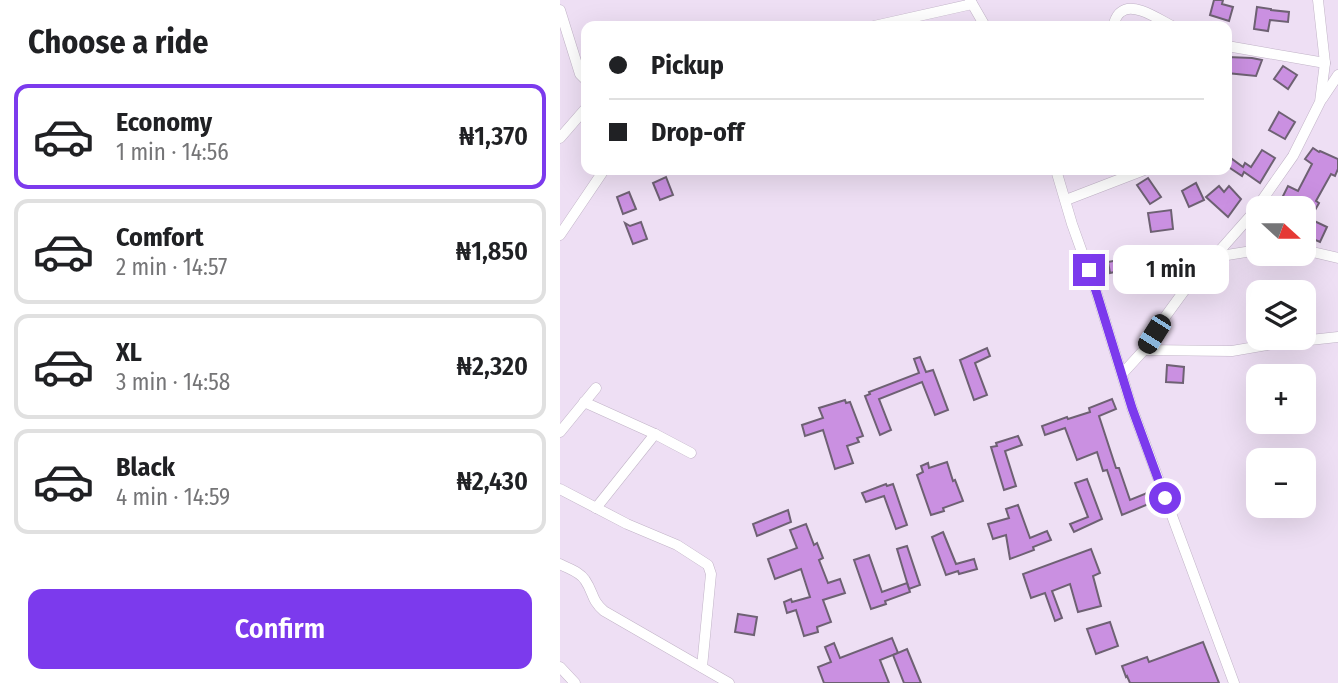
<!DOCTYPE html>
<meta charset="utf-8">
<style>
body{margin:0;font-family:"Fira Sans Condensed",sans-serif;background:#f2f2f2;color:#202124;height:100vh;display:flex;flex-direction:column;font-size:26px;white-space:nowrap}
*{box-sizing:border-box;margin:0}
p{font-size:23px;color:#757577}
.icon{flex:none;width:38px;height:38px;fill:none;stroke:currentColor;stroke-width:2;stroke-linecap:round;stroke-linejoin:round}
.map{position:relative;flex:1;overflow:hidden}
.details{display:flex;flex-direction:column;background:#fff;width:560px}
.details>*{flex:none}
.top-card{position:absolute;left:21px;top:21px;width:651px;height:154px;border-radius:14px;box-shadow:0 7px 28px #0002;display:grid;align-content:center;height:154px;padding:0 28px;background:#fff}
.needle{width:46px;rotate:111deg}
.tools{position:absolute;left:686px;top:196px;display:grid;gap:14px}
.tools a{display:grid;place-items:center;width:70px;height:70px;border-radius:14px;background:#fff;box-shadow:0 7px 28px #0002;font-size:35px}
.end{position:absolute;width:32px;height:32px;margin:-16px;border:9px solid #7c3aed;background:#fff;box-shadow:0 0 0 4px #fff}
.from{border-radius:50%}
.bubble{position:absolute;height:49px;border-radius:14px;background:#fff;box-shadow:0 7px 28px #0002;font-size:23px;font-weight:600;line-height:49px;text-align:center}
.car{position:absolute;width:21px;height:42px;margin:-21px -10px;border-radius:9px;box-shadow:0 0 5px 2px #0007;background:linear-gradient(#222 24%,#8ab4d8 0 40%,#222 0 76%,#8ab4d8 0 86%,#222 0)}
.top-card b{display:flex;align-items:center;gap:24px;height:66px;font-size:26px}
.top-card b+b{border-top:2px solid #e0e0e0}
.top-card i{width:18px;height:18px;background:#202124}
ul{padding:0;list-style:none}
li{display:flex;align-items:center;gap:21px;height:105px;margin:0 14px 10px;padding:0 14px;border:4px solid #e0e0e0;border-radius:14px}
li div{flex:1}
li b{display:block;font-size:26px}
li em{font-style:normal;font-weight:600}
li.active{border-color:#7c3aed}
li>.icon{width:63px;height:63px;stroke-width:1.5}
h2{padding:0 28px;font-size:32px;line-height:84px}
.button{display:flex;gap:14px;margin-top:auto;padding:14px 28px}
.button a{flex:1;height:80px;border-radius:14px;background:#7c3aed;color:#fff;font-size:28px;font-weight:600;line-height:80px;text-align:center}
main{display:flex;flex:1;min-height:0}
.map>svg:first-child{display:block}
.building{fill:#ca90e1;stroke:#6e6173;stroke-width:2}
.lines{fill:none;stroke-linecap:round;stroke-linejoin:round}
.minor-casing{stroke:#c1b3c7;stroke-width:11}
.minor{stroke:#fff;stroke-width:10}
.route{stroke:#7c3aed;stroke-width:9}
</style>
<main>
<section class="details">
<h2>Choose a ride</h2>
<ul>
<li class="active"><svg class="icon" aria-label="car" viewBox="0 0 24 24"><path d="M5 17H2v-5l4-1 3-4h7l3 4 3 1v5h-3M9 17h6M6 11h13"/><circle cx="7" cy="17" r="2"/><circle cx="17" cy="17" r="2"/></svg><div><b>Economy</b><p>1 min · 14:56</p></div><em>₦1,370</em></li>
<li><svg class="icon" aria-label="car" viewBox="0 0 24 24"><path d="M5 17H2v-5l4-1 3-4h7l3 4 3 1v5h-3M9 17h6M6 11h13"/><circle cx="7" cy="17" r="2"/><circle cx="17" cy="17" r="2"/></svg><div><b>Comfort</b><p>2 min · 14:57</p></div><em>₦1,850</em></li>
<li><svg class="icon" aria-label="car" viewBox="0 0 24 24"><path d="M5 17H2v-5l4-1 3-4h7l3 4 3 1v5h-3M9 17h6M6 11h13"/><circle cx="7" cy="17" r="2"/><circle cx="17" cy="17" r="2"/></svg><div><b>XL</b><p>3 min · 14:58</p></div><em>₦2,320</em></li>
<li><svg class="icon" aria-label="car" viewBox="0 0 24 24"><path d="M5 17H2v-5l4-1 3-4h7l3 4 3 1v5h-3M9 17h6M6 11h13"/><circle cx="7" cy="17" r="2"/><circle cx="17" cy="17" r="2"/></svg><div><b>Black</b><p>4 min · 14:59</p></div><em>₦2,430</em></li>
</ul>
<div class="button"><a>Confirm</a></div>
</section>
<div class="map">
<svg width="778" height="683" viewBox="0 0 778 683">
<rect width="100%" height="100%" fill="#eedff4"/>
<g class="building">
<polygon points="654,0 663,0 662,4 673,7 669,21 650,15"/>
<polygon points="697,7 711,9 711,10 729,12 728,22 710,20 708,31 694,29"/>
<polygon points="667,57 692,58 702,60 696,76 667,73"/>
<polygon points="723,66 737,75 728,89 714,79"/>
<polygon points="719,112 735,122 725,139 709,130"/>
<polygon points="753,148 759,152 760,151 778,159 778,169 775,176 771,174 756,201 759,203 750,219 767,227 760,242 744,235 744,208 717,208 728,186 738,191 752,164 745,159"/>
<polygon points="702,150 715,158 700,183 684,172 682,176 667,166 672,159 683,167 685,163 691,167"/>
<polygon points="106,177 113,195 100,200 93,183"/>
<polygon points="588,178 601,197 590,204 577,185"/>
<polygon points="636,183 644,200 629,207 622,191"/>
<polygon points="659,186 664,192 669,186 681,199 668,217 646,197"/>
<polygon points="69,192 76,209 63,214 57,197"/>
<polygon points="611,210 613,229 591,232 588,213"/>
<polygon points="81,222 87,239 73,244 65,223 70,226"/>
<polygon points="584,255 587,270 591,270 593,289 570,292 568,269 550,273 548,262"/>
<polygon points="427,348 430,356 415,363 427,395 414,400 400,360"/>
<polygon points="360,357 366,372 373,370 388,410 375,415 362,382 319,399 331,430 320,435 305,396 310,394 309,392 359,373 354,359"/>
<polygon points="607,365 624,367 623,383 606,382"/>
<polygon points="552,399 556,409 539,416 556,468 559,468 570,500 587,493 591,503 562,515 547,470 543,471 537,452 517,460 505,428 485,435 482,426 507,417 508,419 530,412 529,408"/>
<polygon points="285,400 286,403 290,402 303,436 297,438 299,442 287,446 293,463 275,469 263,430 245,436 242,425 263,418 259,408"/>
<polygon points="458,436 462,445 445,451 456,486 444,490 431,447 437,446 436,443"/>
<polygon points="387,462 393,481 395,480 403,501 383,508 384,511 371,515 357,475 363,472 361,466 368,463 369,468"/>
<polygon points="527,479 542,519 514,532 510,524 528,517 515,483"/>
<polygon points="326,484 327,486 333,484 347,525 336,529 324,496 306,502 302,493"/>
<polygon points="458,505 470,538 487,531 491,540 473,547 474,550 450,559 446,535 433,539 428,524 449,518 446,509"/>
<polygon points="228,510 231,522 197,536 193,524"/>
<polygon points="246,524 254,545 257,543 263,558 259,560 268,583 280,579 285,593 263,600 271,622 257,627 258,632 244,636 236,610 227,613 224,602 231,599 232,602 250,597 241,569 215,579 208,559 237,548 230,530"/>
<polygon points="383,532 396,564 414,559 417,569 399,574 398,571 386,575 372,537"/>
<polygon points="347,546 360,585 349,589 337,549"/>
<polygon points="531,549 540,573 533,576 541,606 518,612 510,584 492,591 502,618 495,621 485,593 471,598 463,574"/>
<polygon points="309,555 322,592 347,583 350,592 325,601 326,604 311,609 294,560"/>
<polygon points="178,614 197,617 194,635 175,632"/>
<polygon points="550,622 558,646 536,654 527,629"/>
<polygon points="332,638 338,653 320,660 329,683 264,683 258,667 271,662 265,647 274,643 280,658"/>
<polygon points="643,642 659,683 570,683 567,676 566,677 562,666 587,657 589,662"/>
<polygon points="347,649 361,683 344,683 333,655"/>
</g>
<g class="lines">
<defs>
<g id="minor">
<polyline points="410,0 425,26"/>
<polyline points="0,10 20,74 26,80"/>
<polyline points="314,26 412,4"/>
<path d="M553,26C555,21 556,15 561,12C573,1 600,20 612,26"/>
<polyline points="667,46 765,63"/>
<polyline points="762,99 778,75"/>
<polyline points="0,138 26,108"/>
<polyline points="496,170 512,224 537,294 572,408 674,683"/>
<polyline points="506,200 584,170"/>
<polyline points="0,235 44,170"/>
<polyline points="744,250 778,258"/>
<polyline points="655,257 698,250"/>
<polyline points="584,350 672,351 713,344 778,337"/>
<polyline points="562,374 584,350 605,317 624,291 693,213 733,156 760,102 765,63 758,0"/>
<polyline points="24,402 95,434 131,453"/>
<polyline points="0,432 36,388"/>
<polyline points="0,489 67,524 117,545 148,565 151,574 142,667"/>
<polyline points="36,508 95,434"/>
<path d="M0,564C9,569 20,572 25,580C34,593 31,600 44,611L169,683"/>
<polyline points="0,667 15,683"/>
</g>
</defs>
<use href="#minor" class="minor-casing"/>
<use href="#minor" class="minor"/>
</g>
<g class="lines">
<polyline class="route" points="529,270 537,294 572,408 605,498"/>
</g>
</svg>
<div class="tools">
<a><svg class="needle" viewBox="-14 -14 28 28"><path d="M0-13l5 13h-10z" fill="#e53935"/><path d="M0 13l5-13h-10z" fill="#757577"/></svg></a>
<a><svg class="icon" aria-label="layers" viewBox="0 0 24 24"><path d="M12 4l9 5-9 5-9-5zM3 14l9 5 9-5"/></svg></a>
<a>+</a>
<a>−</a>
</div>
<i class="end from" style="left:605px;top:498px"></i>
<i class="end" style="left:529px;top:270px"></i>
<div class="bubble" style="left:553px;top:245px;width:116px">1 min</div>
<i class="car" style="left:594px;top:334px;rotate:212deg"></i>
<div class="top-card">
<b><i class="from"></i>Pickup</b>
<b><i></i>Drop-off</b>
</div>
</div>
</main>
